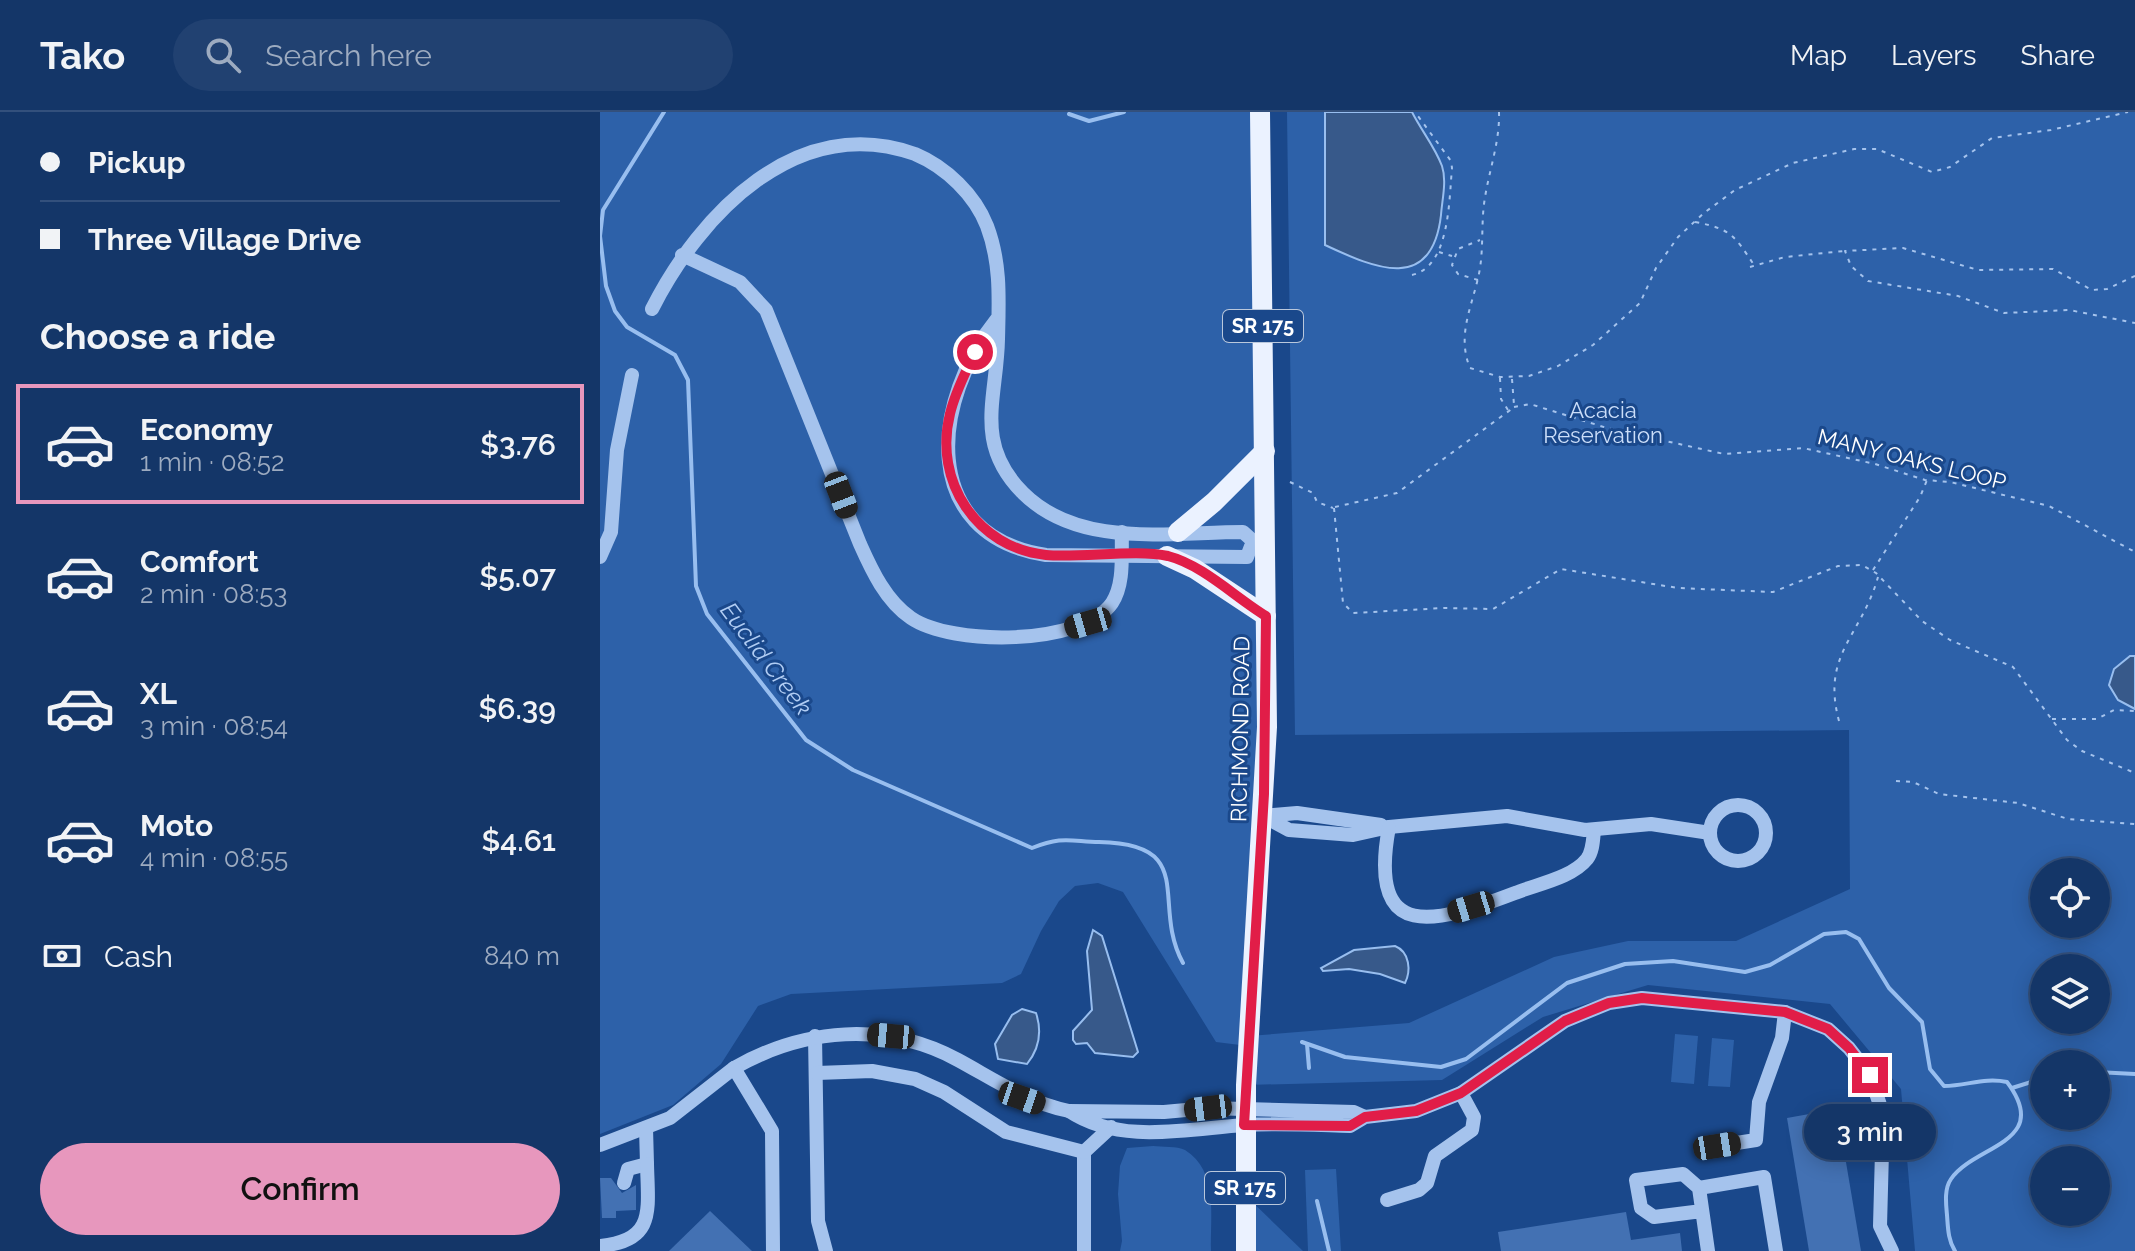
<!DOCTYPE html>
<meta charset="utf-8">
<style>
body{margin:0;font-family:Raleway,sans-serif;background:#214171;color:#f1f3f6;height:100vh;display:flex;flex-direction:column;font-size:30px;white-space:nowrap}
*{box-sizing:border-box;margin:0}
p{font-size:26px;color:#9dabc0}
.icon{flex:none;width:44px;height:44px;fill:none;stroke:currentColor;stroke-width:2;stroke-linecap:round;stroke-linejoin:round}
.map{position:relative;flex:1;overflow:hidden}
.drawer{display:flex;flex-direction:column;background:#143668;width:600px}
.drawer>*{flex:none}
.hud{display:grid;align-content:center;height:176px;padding:0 40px;background:#143668}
.fabs{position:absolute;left:1430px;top:746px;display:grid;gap:16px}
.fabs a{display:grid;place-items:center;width:80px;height:80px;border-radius:50%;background:#143668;box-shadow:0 4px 20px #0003,0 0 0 2px #33507c;font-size:40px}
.end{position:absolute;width:36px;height:36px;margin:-18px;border:10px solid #e11d48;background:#fff;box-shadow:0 0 0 4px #fff}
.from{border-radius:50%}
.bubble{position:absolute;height:56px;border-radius:28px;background:#143668;box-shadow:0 4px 20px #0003,0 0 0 2px #33507c;font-size:26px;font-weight:600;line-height:56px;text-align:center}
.car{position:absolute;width:24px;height:48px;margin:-24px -12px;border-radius:10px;box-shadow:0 0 6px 2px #0007;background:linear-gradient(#222 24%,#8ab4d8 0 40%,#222 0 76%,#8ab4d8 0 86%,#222 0)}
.hud b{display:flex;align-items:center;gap:28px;height:76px;font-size:30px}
.hud b+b{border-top:2px solid #33507c}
.hud i{width:20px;height:20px;background:#f1f3f6}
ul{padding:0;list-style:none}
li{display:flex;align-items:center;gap:24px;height:120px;margin:0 16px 12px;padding:0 24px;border:4px solid transparent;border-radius:0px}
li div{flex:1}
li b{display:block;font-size:30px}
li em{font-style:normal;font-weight:600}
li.active{border-color:#e797bd}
li>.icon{width:72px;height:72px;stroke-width:1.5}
h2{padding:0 40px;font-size:36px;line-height:96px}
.pay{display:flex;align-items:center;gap:20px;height:88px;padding:0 40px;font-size:30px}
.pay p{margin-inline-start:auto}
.action{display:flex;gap:16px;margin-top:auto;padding:16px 40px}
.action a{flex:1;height:92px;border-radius:48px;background:#e797bd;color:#111;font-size:32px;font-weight:600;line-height:92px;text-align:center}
header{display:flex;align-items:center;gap:48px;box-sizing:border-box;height:112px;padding:0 40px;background:#143668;border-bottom:2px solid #33507c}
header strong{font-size:38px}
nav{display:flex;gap:44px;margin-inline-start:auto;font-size:28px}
.search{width:560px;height:72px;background:#214171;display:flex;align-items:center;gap:20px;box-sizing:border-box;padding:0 28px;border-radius:44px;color:#9dabc0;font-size:30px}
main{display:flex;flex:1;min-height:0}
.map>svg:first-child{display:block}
.green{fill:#2d61a9;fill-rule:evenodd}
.water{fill:#37598a;stroke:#98beef;stroke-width:2}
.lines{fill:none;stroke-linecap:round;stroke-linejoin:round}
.stream{stroke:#98beef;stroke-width:4}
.building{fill:#4371b3}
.path{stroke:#a5c3ed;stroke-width:2;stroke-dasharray:4 6;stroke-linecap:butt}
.minor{stroke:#a5c3ed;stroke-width:14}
.major{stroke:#ebf2ff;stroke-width:20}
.route{stroke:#e11d48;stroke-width:10}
.labels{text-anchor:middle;stroke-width:6;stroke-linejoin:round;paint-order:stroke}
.shield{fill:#1a488b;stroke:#bac8dc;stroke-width:2}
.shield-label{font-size:20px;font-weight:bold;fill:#fff}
.park-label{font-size:22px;fill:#cbdefa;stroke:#1a488b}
.street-label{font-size:22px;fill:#fff;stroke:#1a488b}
.water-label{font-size:24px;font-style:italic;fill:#b1cdf4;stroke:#1a488b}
</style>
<header>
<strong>Tako</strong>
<div class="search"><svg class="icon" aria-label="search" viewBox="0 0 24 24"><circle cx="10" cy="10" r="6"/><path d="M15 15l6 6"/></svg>Search here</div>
<nav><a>Map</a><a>Layers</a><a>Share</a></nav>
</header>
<main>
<section class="drawer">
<div class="hud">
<b><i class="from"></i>Pickup</b>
<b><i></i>Three Village Drive</b>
</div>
<h2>Choose a ride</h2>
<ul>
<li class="active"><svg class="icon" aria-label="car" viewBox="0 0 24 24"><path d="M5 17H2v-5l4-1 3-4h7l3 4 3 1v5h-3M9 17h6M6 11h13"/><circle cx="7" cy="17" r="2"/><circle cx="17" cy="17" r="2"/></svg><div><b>Economy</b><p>1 min · 08:52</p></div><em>$3.76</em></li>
<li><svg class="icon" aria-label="car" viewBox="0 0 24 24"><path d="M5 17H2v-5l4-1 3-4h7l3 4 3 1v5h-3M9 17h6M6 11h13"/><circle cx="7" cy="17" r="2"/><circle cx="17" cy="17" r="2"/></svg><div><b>Comfort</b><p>2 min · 08:53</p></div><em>$5.07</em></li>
<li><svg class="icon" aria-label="car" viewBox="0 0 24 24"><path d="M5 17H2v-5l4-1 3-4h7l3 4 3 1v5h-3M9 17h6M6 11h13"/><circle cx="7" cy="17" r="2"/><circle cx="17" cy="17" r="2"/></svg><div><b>XL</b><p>3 min · 08:54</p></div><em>$6.39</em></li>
<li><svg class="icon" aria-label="car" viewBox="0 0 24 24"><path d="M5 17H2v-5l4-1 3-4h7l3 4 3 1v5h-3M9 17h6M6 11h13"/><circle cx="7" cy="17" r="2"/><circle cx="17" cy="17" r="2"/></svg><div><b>Moto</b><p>4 min · 08:55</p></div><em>$4.61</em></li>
</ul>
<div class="pay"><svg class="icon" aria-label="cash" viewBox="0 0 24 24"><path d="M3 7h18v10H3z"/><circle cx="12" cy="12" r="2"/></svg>Cash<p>840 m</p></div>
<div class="action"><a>Confirm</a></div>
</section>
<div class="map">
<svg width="1535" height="1139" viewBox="0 0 1535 1139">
<rect width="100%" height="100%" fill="#1a488b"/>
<g class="green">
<path d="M0,0H660L666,392L649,924L809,911L954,845L1028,829H1136L1250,777L1249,618L695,623L687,0H1535V1139H1315L1301,977L1230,892L1048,873L943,905L842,968L646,973L648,934L616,930L523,780L498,771L475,774L459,789L441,819L421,862L402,871L191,882L158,894L121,952L73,993L0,1022ZM1444,760H1496V812H1444ZM1444,856H1496V908H1444ZM1444,952H1496V1004H1444ZM1444,1048H1496V1100H1444Z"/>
<polygon points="1075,922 1098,924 1094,972 1071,970"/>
<polygon points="1112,926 1134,928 1130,975 1108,974"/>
<path d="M553,1034C562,1035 577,1034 585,1038C619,1059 610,1105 611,1139H520L522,1129L518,1082L520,1054L527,1036Z"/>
<polygon points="736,1057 741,1139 708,1139 705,1058"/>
<polygon points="645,1083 703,1139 646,1139"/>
</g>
<g class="water">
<path d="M725,0H812C821,18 835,35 842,54C847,69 842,88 841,103C832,181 776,157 725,133Z"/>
<polygon points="1530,544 1535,544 1535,597 1518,588 1509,573 1514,557"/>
<polygon points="493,818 502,824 538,940 533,945 495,941 487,931 476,932 473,928 473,919 492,898 487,839"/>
<path d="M795,834C810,840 811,859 805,871L780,862L749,857L723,859L721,856L754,838Z"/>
<path d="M422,897L436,901C442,919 439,937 427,952L398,947L395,932L412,903Z"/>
</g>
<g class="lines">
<g class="stream">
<path d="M64,0L3,98L0,124L6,174L15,199L27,215L75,243L88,268L96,474L107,502L206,628L253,658L432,736C462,724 469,729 499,730C600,732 550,791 583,851"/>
<polyline points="469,2 489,9 524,0"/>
<path d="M702,930L745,945L841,955L866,947L967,871L1025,852L1073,849L1145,860L1170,853L1224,822L1246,820L1259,827L1289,876L1322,910L1330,957L1344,974C1367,974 1384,965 1407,970C1453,1031 1374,1033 1351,1067C1344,1077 1346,1092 1347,1103C1348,1116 1348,1128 1355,1139"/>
<polyline points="707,932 709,956"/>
<polyline points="1496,960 1535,962"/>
<polyline points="1412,976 1444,966"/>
<polyline points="717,1089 729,1139"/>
</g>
</g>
<g class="building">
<polygon points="1237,997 1261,1139 1209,1139 1187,1006"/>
<polygon points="0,1066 11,1066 22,1081 36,1073 36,1098 16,1099 16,1106 2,1106"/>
<polygon points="110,1099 152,1139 69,1139"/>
<polygon points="1026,1100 1031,1128 1080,1121 1082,1139 901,1139 898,1120"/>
</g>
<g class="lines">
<g class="path">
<path d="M899,0C900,31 888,61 884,92C881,116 884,142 878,166C871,197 857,224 870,256L900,265L929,264L958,254L993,233L1040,191L1056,156L1078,125L1104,101L1135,78L1193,51L1254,37H1277L1332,60L1350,55L1392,26L1451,18L1528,0"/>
<path d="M1095,110C1131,117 1134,123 1154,153"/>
<polyline points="839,140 852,144"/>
<polyline points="1150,155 1185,145 1244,139"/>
<path d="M812,163C850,155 849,87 852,56L851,49L815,0"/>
<polyline points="1535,164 1507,177 1492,178 1453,157 1378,158 1303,136 1245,139 1251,154 1268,169 1358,184 1404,201 1469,198 1535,211"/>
<polyline points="878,168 858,162 852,153 858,137 880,128"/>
<polyline points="900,266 901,287 908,298"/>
<polyline points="912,267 914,293"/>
<polyline points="914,295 930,292 1007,316 1124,342 1203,336 1275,352 1325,368 1350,370 1449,394 1535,440"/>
<polyline points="690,370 713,381 717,390 733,396"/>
<polyline points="735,395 797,381 913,296"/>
<polyline points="734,396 743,491 753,501 844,496 893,497 961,457 1078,476 1173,480 1238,454 1262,453 1276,461 1322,509 1350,528 1413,555 1467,628 1482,639 1535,661"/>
<polyline points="1273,458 1320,385 1327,368"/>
<polyline points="1452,607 1497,607 1514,598 1535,599"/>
<path d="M1239,609C1221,542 1261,525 1278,465"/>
<polyline points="1296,669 1313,670 1339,682 1418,691 1468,707 1535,712"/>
</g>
<g class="minor">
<path d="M82,143L140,170L166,198L260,432C272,459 286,489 311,506C352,534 482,534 512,491C525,471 521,442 522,420"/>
<path d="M52,197C100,102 197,0 315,42C346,55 375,83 387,114C401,151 399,187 398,227C397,286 373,331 423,381C479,437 570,420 643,420L653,429L647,445L446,443C317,423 332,287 397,207"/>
<polyline points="0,445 11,420 17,338 32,263"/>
<circle cx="1138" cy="721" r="28"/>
<polyline points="663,704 689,718 753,723 789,715 907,704 985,718 1051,712 1110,721"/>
<polyline points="663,704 697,701 781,713"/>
<path d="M789,715C767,833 836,811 915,781C937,772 972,766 987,747C993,739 993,728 994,718"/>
<polyline points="215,924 218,1109 226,1139"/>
<path d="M134,956C204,916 286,909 358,948C395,968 426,990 469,999"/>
<polyline points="217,961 272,959 315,967 344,980 406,1020 484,1040 484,1139"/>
<path d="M765,1005L754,1000L608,996L564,1000L469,999C520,1033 587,1017 644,1013C679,1011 715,1013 750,1014L765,1005L816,999L861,981L965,909L1009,891L1042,886L1185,900L1228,917L1249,936L1270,963L1283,1002L1280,1114L1292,1139"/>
<polyline points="0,1033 70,1006 134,956 172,1019 173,1139"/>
<polyline points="1117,1034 1156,1028 1159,990 1182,926 1185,900"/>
<polyline points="484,1040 511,1015"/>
<polyline points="24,1071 28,1057 47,1052 46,1016"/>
<polyline points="1099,1076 1164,1065 1176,1139"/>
<polyline points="787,1088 819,1078 827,1071 835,1044 872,1018 874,1005 861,981"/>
<polyline points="1102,1099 1054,1105 1041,1096 1036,1068 1083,1062 1099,1076 1108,1139"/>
<path d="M0,1134C56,1129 48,1098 47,1052"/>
</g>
<g class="major">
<polyline points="578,420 614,390 665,339"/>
<polyline points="567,444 595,457 666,504"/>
<polyline points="646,1139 646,973 667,615 660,0"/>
</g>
</g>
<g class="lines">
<path class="route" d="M375,240C366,260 355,280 350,302C333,369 377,436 446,443C481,446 537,437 568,444C603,453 636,486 666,504L664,682L644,1013L750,1014L765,1005L816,999L861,981L965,909L1009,891L1042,886L1185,900L1228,917L1249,936L1270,963"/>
</g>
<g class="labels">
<g class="shield">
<rect x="623" y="198" width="80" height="32" rx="6"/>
<rect x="605" y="1060" width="80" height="32" rx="6"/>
</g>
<g class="shield-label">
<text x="663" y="221">SR 175</text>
<text x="645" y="1083">SR 175</text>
</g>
<g class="park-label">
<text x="1003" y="306">Acacia<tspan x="1003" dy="25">Reservation</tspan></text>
</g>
<g class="street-label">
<text transform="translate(1312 347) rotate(14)" y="8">MANY OAKS LOOP</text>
<text transform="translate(640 617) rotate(-89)" y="8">RICHMOND ROAD</text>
</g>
<g class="water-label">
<text transform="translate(166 547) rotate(53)" y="8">Euclid Creek</text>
</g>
</g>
</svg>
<div class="fabs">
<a><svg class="icon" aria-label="locate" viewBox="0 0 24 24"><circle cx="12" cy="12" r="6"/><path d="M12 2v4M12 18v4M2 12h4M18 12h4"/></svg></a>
<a><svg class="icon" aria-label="layers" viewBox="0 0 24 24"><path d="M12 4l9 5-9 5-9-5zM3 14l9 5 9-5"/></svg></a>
<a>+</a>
<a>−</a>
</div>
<i class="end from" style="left:375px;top:240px"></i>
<i class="end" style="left:1270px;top:963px"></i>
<div class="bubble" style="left:1204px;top:992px;width:132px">3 min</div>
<i class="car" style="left:241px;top:383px;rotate:159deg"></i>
<i class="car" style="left:488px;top:511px;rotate:254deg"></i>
<i class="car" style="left:871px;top:795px;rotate:253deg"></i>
<i class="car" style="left:291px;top:924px;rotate:275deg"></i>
<i class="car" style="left:422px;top:986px;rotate:109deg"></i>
<i class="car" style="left:608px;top:996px;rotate:263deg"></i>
<i class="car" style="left:1117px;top:1034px;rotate:81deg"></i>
</div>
</main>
